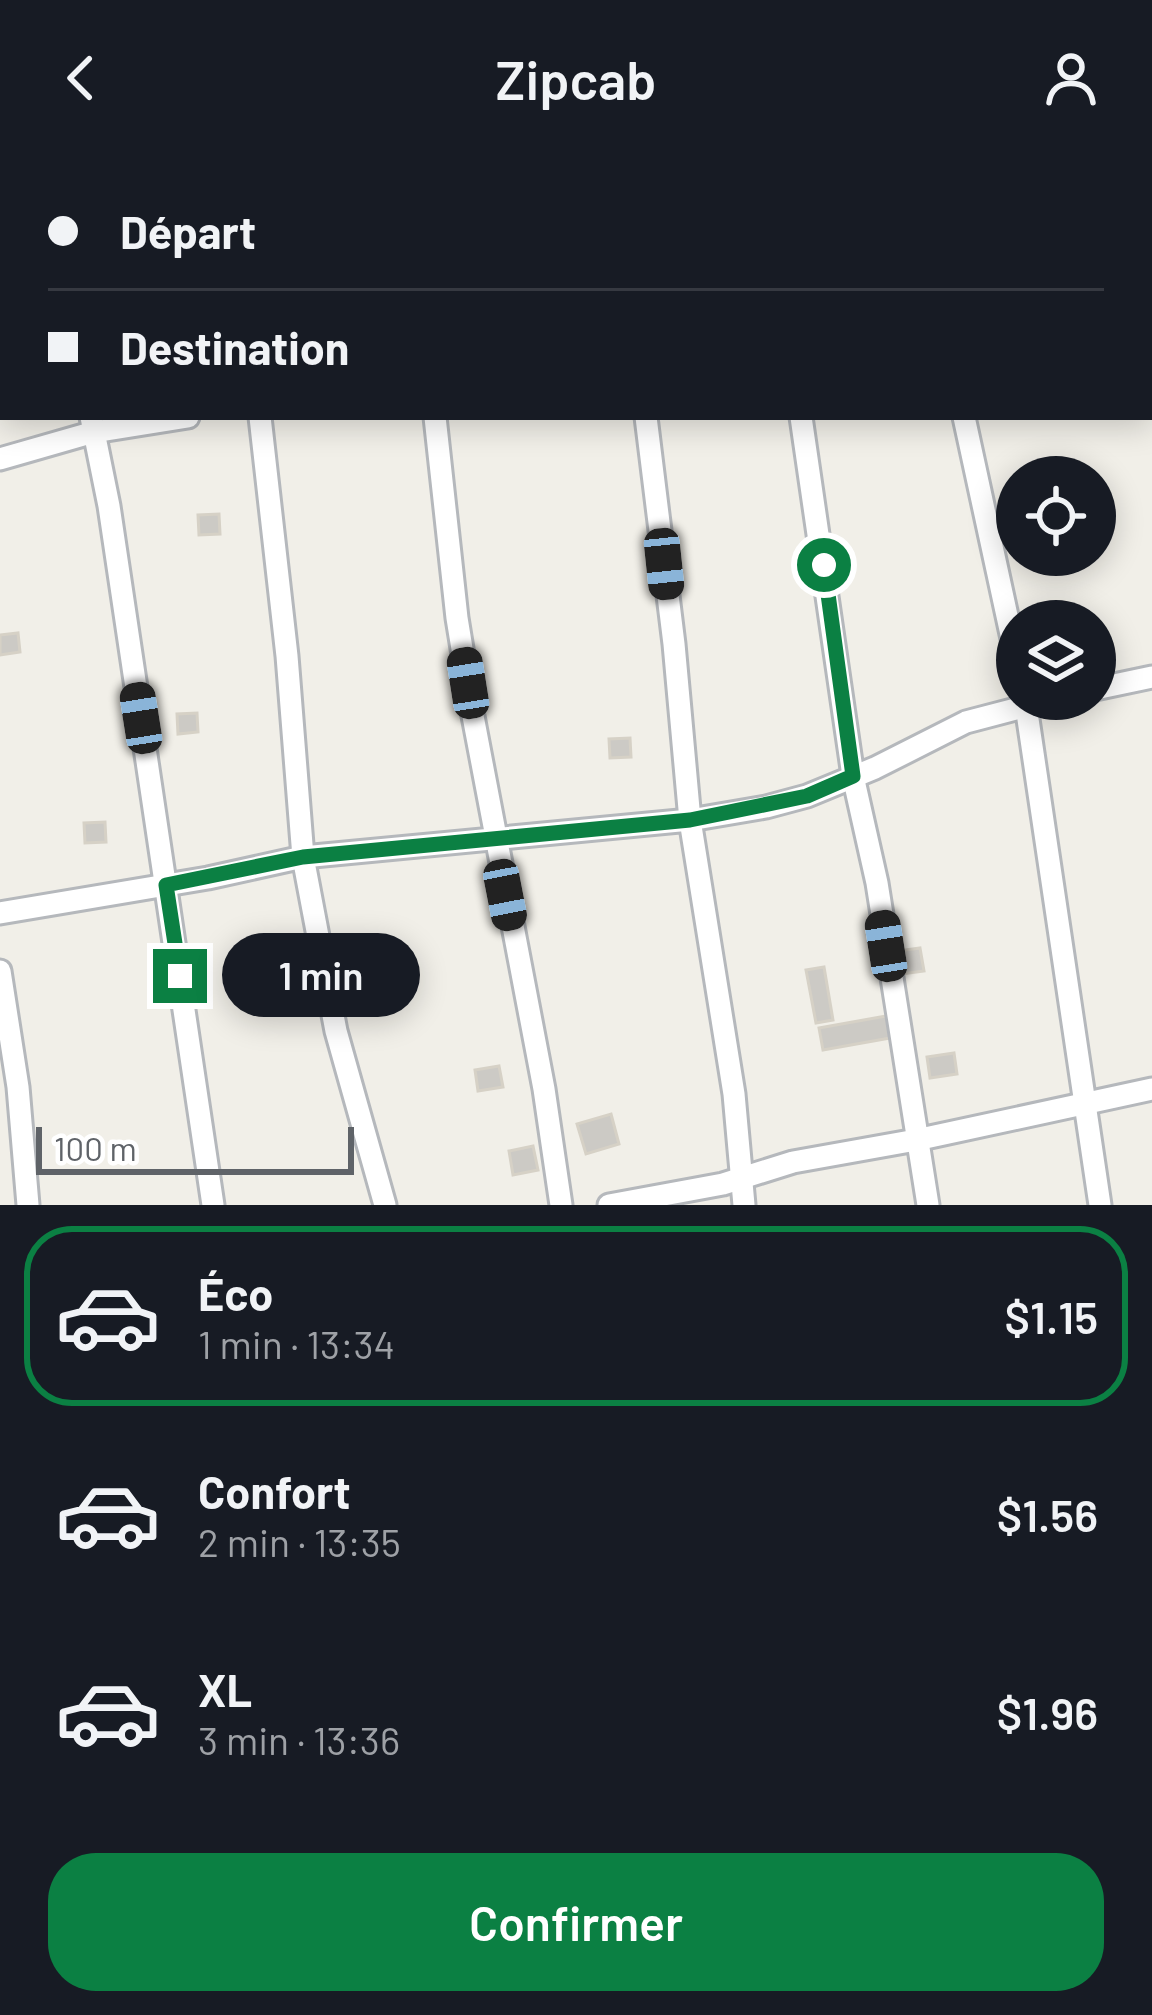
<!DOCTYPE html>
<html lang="fr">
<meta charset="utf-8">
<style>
body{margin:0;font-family:Barlow,sans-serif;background:#20242c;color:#f1f3f6;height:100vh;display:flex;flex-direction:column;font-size:45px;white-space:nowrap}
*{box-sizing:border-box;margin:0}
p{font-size:39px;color:#9ea1a6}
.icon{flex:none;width:66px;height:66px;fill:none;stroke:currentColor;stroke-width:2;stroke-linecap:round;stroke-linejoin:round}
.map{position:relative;height:1049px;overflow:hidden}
.side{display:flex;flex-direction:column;background:#171b24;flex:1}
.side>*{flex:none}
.top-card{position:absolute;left:0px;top:0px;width:1152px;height:264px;box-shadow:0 6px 30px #0003;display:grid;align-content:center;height:264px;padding:0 48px;background:#171b24}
.tools{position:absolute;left:996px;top:300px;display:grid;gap:24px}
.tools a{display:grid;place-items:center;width:120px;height:120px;border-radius:50%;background:#171b24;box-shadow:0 6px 30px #0003;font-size:60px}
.scale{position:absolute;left:36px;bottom:30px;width:318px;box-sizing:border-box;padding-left:12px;border:6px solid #5f6368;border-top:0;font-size:33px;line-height:42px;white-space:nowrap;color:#5f6368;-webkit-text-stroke:9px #fff;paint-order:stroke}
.end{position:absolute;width:54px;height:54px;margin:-27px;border:15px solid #0b8043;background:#fff;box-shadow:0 0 0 6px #fff}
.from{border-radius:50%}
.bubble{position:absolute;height:84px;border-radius:42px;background:#171b24;box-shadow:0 6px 30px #0003;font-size:39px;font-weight:600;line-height:84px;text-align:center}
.car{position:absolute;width:36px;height:72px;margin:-36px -18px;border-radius:15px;box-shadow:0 0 9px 3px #0007;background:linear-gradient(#222 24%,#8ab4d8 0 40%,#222 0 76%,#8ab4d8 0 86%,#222 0)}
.top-card b{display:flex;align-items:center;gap:42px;height:114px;font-size:45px}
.top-card b+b{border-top:3px solid #363941}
.top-card i{width:30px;height:30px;background:#f1f3f6}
ul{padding:21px 0 0;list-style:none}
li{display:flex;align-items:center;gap:36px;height:180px;margin:0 24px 18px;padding:0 24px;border:6px solid transparent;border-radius:48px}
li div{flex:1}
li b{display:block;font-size:45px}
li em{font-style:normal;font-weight:600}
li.selected{border-color:#0b8043}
li>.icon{width:108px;height:108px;stroke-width:1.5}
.cta{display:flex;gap:24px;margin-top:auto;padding:24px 48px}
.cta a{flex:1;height:138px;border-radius:48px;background:#0b8043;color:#fff;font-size:48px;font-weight:600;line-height:138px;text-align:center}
header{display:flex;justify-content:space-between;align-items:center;height:156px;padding:0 48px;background:#171b24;font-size:54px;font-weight:600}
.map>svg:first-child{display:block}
.building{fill:#cccac5;stroke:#d6d1c6;stroke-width:3}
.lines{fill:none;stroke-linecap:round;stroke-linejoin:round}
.minor-casing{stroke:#b5b8bc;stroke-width:27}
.minor{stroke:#fff;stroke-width:21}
.route{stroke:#0b8043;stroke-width:15}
</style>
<header><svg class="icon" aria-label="back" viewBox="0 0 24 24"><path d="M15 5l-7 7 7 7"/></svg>Zipcab<svg class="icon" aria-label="person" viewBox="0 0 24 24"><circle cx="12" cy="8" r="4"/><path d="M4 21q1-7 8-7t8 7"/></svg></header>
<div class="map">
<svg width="1152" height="1049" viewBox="0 0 1152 1049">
<rect width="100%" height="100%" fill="#f1efe8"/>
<g class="building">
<polygon points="219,358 220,378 199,379 198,359"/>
<polygon points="18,477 20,496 0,499 0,479"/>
<polygon points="197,557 198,576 178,578 177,558"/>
<polygon points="630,582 631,601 610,602 609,583"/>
<polygon points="105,666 106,686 85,687 84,667"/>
<polygon points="920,792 924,815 901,818 898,795"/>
<polygon points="824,811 833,864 816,867 806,814"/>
<polygon points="886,860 890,882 823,894 819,872"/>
<polygon points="954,897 957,918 930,922 927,901"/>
<polygon points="499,910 503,931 478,935 475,914"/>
<polygon points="611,958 619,988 586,998 577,968"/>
<polygon points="533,990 538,1014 513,1019 509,995"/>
</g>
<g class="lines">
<defs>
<g id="minor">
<polyline points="24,0 25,3"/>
<polyline points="201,0 202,3"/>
<polyline points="422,0 422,3"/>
<polyline points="641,0 641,3"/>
<polyline points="926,0 926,3"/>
<polyline points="1096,3 1114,0"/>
<polyline points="1149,143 1152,142"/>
<polyline points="91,261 109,350 213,1049"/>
<polyline points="260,261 287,500 303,701 336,875 385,1049"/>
<polyline points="435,261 457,462 473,560 544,933 561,1049"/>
<polyline points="646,261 674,488 690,664 734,938 744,1049"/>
<polyline points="801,261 853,620 877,727 928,1049"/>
<polyline points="964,261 1017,506"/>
<polyline points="0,303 94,276 188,261"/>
<polyline points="1095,533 1152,521"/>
<polyline points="1025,543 1100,1049"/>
<polyline points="0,757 208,722 303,701 690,664 766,651 807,640 875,612 966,566 1054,543"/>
<polyline points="0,815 18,931 28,1049"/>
<polyline points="609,1049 723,1028 793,1006 916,984 1152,933"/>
</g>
</defs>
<use href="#minor" class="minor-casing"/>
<use href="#minor" class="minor"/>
</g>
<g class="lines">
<polyline class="route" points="180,820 166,729 303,701 690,664 807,640 853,620 824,409"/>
</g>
</svg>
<div class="tools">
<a><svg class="icon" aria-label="locate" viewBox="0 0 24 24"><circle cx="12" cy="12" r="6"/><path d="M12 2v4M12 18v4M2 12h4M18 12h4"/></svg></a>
<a><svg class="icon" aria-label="layers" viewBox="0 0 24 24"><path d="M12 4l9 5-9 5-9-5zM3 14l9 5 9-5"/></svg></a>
</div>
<div class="scale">100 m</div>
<i class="end from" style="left:824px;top:409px"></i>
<i class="end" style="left:180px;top:820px"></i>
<div class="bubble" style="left:222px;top:777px;width:198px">1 min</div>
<i class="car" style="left:664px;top:408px;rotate:174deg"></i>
<i class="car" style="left:468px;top:527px;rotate:351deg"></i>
<i class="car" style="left:141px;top:562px;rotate:351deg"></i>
<i class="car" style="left:505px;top:739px;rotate:169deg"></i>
<i class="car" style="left:886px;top:790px;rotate:351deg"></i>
<div class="top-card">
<b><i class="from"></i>Départ</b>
<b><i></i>Destination</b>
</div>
</div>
<section class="side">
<ul>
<li class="selected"><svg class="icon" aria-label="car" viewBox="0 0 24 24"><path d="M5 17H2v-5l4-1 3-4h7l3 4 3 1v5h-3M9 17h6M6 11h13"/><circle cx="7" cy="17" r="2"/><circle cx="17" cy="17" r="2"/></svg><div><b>Éco</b><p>1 min · 13:34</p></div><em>$1.15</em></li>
<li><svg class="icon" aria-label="car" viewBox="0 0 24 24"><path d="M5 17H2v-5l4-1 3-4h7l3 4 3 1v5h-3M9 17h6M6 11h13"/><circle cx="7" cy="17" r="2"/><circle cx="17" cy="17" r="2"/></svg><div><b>Confort</b><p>2 min · 13:35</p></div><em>$1.56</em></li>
<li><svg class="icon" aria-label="car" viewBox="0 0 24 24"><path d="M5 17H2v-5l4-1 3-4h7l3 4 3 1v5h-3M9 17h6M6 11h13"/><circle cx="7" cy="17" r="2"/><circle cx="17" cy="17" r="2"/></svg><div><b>XL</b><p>3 min · 13:36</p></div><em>$1.96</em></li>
</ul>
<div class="cta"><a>Confirmer</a></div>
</section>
